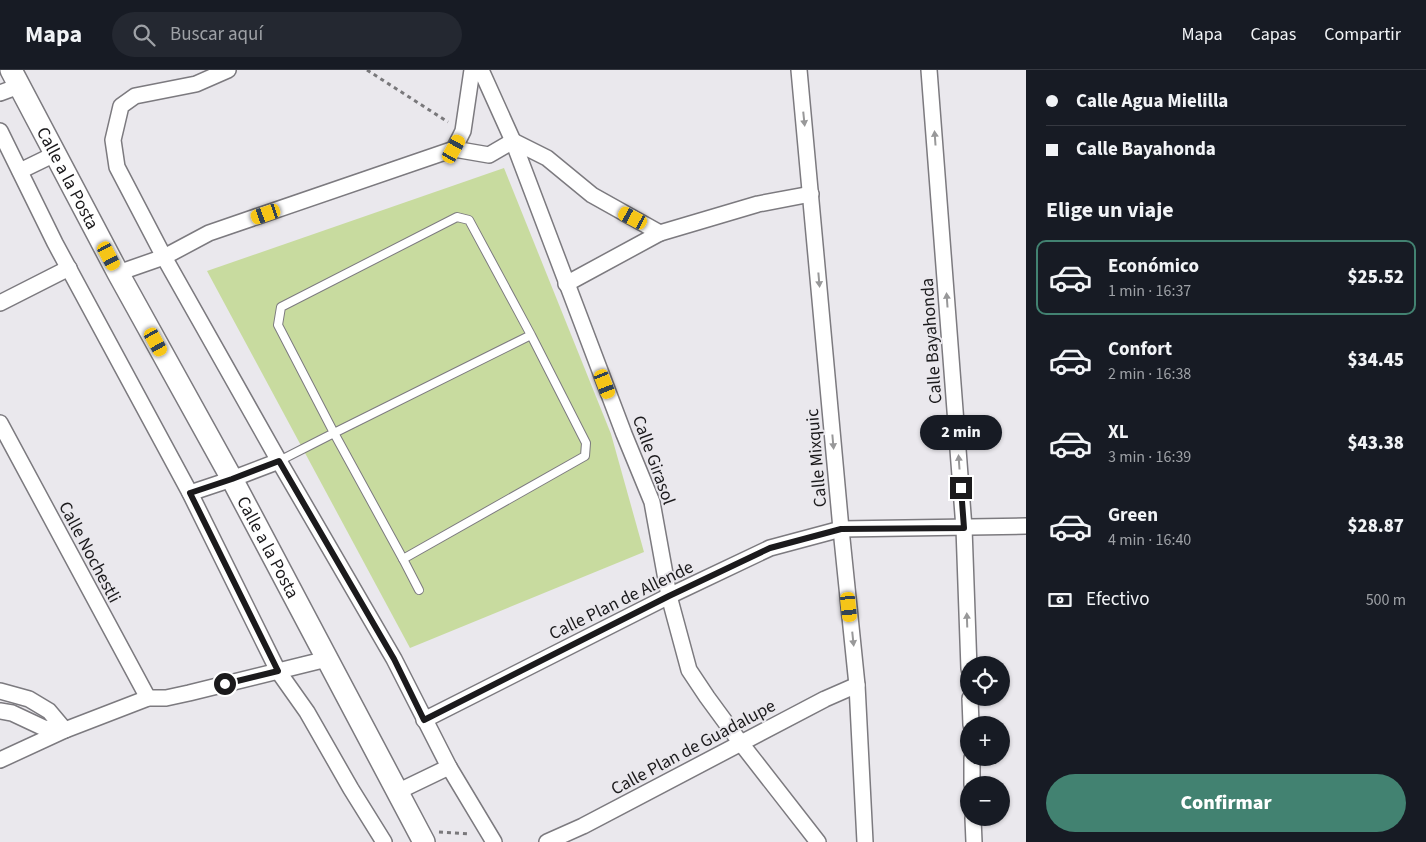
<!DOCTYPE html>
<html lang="es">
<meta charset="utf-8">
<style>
body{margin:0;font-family:"Source Sans 3",sans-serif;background:#242831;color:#f1f3f6;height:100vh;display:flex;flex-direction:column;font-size:19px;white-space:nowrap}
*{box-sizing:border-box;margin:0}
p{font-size:16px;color:#9ea1a6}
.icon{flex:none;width:28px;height:28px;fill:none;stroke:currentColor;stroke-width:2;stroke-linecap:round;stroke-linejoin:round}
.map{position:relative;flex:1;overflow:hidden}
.side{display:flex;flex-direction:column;background:#171b24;width:400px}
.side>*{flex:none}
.banner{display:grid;align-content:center;height:110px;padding:0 20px;background:#171b24}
.fabs{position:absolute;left:960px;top:586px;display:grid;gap:10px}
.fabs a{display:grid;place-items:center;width:50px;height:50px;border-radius:50%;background:#171b24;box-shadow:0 1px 4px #0004;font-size:25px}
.end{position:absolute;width:22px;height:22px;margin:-11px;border:6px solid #1b1a1c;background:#fff;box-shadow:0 0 0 2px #fff}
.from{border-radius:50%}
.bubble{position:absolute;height:35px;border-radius:18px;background:#171b24;box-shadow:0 1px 4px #0004;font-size:16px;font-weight:800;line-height:35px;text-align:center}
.car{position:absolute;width:15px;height:30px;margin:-15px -8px;border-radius:6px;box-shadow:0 0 4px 1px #0007;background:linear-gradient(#f5c518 24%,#345 0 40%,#f5c518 0 76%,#345 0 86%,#f5c518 0)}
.banner b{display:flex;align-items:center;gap:18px;height:48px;font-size:19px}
.banner b+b{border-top:1px solid #363941}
.banner i{width:12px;height:12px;background:#f1f3f6}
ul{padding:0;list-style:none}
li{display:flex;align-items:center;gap:15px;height:75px;margin:0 10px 8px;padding:0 10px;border:2px solid transparent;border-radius:10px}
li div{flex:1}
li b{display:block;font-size:19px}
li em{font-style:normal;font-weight:800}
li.current{border-color:#428271}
li>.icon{width:45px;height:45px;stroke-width:1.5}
h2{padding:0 20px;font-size:22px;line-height:60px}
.pay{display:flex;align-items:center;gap:12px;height:55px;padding:0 20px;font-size:19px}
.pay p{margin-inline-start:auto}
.action{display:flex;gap:10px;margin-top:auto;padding:10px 20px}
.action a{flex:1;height:58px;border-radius:30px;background:#428271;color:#fff;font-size:20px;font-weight:800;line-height:58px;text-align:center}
header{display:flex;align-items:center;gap:30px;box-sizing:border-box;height:70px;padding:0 25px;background:#171b24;border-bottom:1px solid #363941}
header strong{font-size:24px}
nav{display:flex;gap:28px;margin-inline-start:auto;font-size:18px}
.search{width:350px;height:45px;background:#242831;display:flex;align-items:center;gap:12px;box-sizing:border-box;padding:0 18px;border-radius:28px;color:#9ea1a6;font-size:19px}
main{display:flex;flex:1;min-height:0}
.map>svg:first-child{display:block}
.green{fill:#c8db9f}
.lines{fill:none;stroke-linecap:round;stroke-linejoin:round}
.lane-casing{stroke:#7c7a7f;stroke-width:10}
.street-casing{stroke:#7c7a7f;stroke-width:18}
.secondary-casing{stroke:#7c7a7f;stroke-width:24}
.path{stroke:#79787b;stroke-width:3;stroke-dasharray:4 4;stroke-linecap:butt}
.lane{stroke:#fff;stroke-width:8}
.street{stroke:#fff;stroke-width:15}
.secondary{stroke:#fff;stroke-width:21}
.oneway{fill:#989899}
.route{stroke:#1b1a1c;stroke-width:6}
.labels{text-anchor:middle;stroke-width:4;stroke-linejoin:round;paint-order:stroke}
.street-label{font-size:18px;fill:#1b1a1c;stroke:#eae8ed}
</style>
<header>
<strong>Mapa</strong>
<div class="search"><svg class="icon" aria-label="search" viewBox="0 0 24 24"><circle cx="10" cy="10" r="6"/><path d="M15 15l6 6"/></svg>Buscar aquí</div>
<nav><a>Mapa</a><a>Capas</a><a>Compartir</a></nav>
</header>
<main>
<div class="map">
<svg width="1026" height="772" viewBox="0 0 1026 772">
<rect width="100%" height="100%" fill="#eae8ed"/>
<polygon class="green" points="504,98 611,364 644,482 410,578 207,201"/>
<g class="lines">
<defs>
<g id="lane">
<polyline points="279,391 334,363 531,265 586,373 585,386 403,489 334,363 278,255 281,237 457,147 469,150 531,265"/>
<polyline points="403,489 419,520"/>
</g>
<g id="street">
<polyline points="228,0 196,14 135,26 121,36 113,70 117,97 164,187 279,391 394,589 449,697 494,772"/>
<polyline points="481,0 513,71 624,364 652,432 669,526 689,600 707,627 740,672 818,772"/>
<polyline points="799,0 841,459 857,615 865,772"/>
<polyline points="929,0 964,458 969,599"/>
<polyline points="0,23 19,16"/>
<polyline points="0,61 55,173 190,423 278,601 307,642 351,719 384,772"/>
<polyline points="454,79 463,61 472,0"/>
<polyline points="20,101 55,84"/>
<polyline points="118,203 164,187 209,163 454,79 489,85 513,71 547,88 592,125 660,163 758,134 811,124"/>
<polyline points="566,214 660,163"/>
<polyline points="0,233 69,198"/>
<polyline points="0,353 148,628"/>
<polyline points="190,423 232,409 279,391"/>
<polyline points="0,621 29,629 49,641 65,660"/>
<polyline points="970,628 971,655"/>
<polyline points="0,641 12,643 44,658 63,660"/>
<polyline points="424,650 669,526 770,478 841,459 1026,456"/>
<polyline points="972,688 972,715"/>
<polyline points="0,690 65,660 148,628 166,628 189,623 327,589"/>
<polyline points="397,722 449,697"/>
<polyline points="973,748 974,772"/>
<polyline points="547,772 583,756 825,629 857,615"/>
</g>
<g id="secondary">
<path id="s1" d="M11,0L118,203L232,409L424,772"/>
</g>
</defs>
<use href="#lane" class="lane-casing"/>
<use href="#street" class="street-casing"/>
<use href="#secondary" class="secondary-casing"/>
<g class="path">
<polyline points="367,0 448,52"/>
<polyline points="439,762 470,764"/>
</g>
<use href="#lane" class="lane"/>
<use href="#street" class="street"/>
<use href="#secondary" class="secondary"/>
</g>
<defs><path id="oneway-solid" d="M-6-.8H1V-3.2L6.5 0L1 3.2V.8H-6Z" transform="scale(1.25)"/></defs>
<g class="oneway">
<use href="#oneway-solid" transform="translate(804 49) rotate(84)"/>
<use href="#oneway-solid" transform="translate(935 68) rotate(-94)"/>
<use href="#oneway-solid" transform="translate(819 210) rotate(85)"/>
<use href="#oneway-solid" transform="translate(947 230) rotate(-94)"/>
<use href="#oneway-solid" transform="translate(833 372) rotate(85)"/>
<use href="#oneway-solid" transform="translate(959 392) rotate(-94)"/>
<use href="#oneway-solid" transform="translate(967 550) rotate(-92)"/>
<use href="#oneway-solid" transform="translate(853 569) rotate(84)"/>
</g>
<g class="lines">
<polyline class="route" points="225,614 278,601 190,423 232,409 279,391 394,589 424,650 669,526 770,478 841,459 964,458 961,418"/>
</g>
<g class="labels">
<g class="street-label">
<text dy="6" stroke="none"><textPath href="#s1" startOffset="122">Calle a la Posta</textPath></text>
<text transform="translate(931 271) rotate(-94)" y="6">Calle Bayahonda</text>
<text transform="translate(816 388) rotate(-95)" y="6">Calle Mixquic</text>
<text transform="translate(654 390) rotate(70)" y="6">Calle Girasol</text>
<text dy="6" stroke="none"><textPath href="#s1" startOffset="542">Calle a la Posta</textPath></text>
<text transform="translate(90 482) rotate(62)" y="6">Calle Nochestli</text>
<text transform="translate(621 530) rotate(-26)" y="6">Calle Plan de Allende</text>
<text transform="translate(693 677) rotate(-28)" y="6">Calle Plan de Guadalupe</text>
</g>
</g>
</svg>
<div class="fabs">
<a><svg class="icon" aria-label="locate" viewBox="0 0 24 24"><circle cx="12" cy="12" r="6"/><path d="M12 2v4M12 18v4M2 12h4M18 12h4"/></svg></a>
<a>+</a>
<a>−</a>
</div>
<i class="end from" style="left:225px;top:614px"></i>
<i class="end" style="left:961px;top:418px"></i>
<div class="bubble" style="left:920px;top:345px;width:82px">2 min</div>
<i class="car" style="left:454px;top:79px;rotate:29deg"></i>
<i class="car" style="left:266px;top:144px;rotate:251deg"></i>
<i class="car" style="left:633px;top:148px;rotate:298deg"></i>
<i class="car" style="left:109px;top:186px;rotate:152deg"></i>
<i class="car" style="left:156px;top:272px;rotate:151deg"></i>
<i class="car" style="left:605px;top:314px;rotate:159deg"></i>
<i class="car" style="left:849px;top:537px;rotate:174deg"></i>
</div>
<section class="side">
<div class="banner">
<b><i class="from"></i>Calle Agua Mielilla</b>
<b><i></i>Calle Bayahonda</b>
</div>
<h2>Elige un viaje</h2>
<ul>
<li class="current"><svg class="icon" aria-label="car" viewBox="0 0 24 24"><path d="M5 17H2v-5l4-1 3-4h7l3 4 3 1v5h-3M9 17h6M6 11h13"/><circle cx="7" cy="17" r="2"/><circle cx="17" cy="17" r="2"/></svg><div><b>Económico</b><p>1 min · 16:37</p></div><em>$25.52</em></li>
<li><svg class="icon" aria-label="car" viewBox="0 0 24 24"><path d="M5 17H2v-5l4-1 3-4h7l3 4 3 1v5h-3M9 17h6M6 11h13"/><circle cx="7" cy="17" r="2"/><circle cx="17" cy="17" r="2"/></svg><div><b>Confort</b><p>2 min · 16:38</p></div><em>$34.45</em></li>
<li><svg class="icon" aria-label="car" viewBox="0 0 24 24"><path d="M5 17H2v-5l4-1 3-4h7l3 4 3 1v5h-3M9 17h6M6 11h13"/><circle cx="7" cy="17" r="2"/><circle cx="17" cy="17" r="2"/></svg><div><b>XL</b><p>3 min · 16:39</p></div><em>$43.38</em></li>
<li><svg class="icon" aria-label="car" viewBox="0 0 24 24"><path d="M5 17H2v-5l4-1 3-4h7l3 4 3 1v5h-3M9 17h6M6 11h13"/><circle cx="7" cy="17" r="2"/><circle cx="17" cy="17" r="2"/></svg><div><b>Green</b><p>4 min · 16:40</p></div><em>$28.87</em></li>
</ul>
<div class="pay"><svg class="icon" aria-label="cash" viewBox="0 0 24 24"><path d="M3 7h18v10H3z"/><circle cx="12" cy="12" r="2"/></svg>Efectivo<p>500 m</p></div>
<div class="action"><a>Confirmar</a></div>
</section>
</main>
